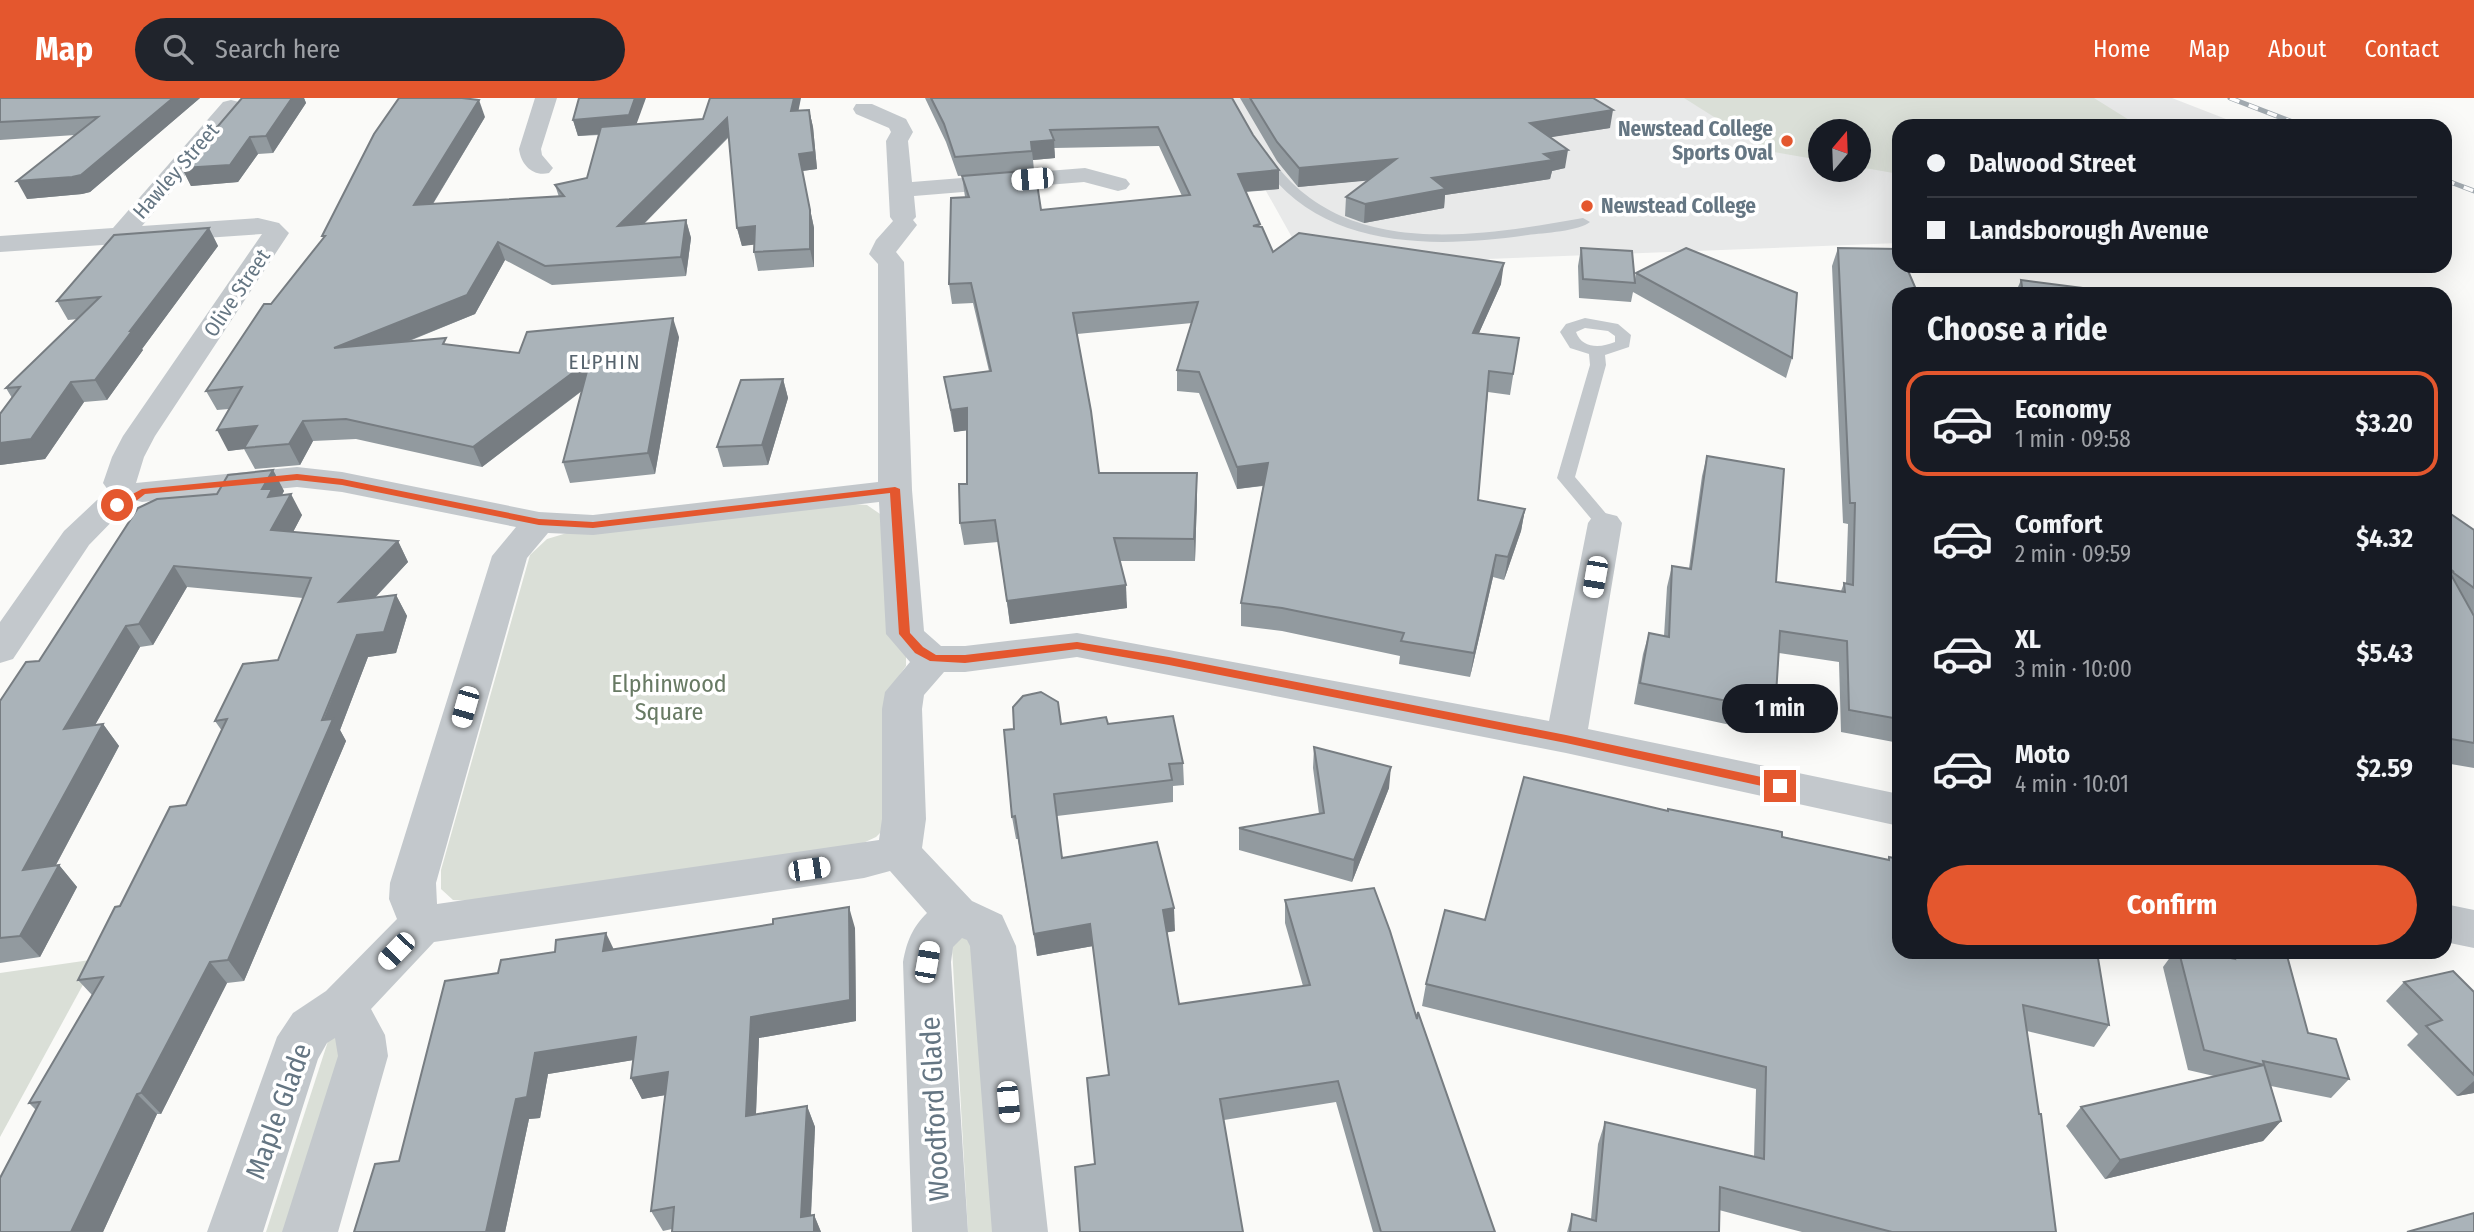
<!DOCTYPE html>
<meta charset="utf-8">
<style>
body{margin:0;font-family:"Fira Sans Condensed",sans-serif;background:#20242c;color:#f1f3f6;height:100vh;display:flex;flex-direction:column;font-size:26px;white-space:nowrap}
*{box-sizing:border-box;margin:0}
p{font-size:23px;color:#9ea1a6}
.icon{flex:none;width:38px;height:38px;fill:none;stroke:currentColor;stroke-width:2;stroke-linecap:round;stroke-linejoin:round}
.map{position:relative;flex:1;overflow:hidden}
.drawer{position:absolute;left:1892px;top:189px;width:560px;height:672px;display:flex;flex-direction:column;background:#171b24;border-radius:21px;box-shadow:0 7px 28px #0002}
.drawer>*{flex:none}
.banner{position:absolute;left:1892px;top:21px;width:560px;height:154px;border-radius:21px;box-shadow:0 7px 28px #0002;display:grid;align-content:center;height:154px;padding:0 35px;background:#171b24}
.needle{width:46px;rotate:19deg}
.tools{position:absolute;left:1808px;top:21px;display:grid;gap:14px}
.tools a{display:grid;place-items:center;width:63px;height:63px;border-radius:50%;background:#171b24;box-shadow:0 7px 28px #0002;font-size:35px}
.end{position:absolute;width:32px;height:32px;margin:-16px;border:9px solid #e4572e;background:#fff;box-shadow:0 0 0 4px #fff}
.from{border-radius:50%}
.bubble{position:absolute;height:49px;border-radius:24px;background:#171b24;box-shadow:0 7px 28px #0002;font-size:23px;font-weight:700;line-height:49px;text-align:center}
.car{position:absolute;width:21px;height:42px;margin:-21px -10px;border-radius:9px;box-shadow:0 0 5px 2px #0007;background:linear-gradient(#fff 24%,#345 0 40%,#fff 0 76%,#345 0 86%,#fff 0)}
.banner b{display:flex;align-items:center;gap:24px;height:66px;font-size:26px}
.banner b+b{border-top:2px solid #363941}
.banner i{width:18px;height:18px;background:#f1f3f6}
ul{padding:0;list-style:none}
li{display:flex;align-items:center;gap:21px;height:105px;margin:0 14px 10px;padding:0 21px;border:4px solid transparent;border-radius:21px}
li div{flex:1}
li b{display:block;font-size:26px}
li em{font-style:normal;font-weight:700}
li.on{border-color:#e4572e}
li>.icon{width:63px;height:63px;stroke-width:1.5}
h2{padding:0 35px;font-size:32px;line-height:84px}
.primary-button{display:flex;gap:14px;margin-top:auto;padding:14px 35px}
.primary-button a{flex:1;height:80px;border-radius:42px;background:#e4572e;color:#fff;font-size:28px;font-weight:700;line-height:80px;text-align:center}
header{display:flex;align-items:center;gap:42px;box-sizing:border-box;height:98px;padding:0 35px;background:#e4572e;color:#fff}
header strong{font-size:33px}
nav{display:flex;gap:38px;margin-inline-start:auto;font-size:24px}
.search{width:490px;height:63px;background:#20242c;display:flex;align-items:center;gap:18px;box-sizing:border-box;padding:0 24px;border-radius:38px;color:#9ea1a6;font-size:26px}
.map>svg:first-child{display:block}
.built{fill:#e8e9e9;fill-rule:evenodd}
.green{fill:#dadfd7}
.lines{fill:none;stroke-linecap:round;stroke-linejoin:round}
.service{fill:#c3c8cc;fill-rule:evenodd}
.minor{fill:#c3c8cc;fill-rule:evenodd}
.rail-casing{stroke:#a2aab0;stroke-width:5}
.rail{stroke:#fff;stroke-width:3.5;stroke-dasharray:10;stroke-linecap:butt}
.wall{fill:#929a9f}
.shaded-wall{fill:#777d82}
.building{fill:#aab3b9;stroke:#777d82;stroke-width:2}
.route{fill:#e4572e}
.poi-dot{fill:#e4572e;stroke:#fff;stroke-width:2.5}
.labels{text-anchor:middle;stroke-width:7;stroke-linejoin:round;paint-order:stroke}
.far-poi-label{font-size:21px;font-weight:bold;fill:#657683;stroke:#fff;text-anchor:end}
.far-street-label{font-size:21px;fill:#657683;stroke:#fff}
.far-neighbourhood-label{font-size:21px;letter-spacing:2px;fill:#57646e;stroke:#fff}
.park-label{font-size:24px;fill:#687a64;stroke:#fff}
.near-street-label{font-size:28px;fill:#657683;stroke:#fff}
</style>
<header>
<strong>Map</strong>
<div class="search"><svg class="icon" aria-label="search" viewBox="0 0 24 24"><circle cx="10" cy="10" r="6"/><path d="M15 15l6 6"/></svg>Search here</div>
<nav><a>Home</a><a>Map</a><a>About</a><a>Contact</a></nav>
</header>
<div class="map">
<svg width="2474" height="1134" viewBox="0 0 2474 1134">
<rect width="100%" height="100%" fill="#fafaf8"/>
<path class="built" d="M1214,0H2172L2244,28H1899V145L1308,168ZM1820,33H1858V72H1820Z"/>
<g class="green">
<polygon points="1684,0 2094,0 2134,25 2134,28 1899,28 1899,76 1859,69 1858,33 1820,33 1820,62 1768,53"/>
<polygon points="853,406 867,407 883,418 906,557 906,568 889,592 888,727 876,739 861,746 474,803 453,802 441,791 441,772 530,457 547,441 567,435"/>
<polygon points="960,839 977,840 1003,1134 968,1134 952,849"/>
<polygon points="97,861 0,1039 0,875"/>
<polygon points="347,932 293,1134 266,1134 330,937"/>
</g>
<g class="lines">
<g class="service">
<path d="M1263,53L1267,54C1338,163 1474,139 1583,120L1590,124C1580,133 1543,135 1528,137C1431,151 1313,152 1257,57Z"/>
<path d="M1585,220L1618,226L1631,237L1629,249L1605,257L1606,267L1575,379L1614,425L1605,431L1598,429L1557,380L1590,267L1589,256L1570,250L1560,234L1566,226ZM1585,230L1608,233L1615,238V244C1601,250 1582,251 1576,234Z"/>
</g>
<g class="minor">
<path d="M535,0H557L541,51L542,57L553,70L549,75C533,79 521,67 519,51Z"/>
<path d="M231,2L239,4L242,9L239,14L142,128L258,120L279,125L289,135L155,338L144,359L136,385L297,369L342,374L539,414L593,417L878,384V166L869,156L876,142L893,123L890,119L886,43L891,34L889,30L856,16L853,11L856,6H872L906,21L913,34L908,43L912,84L1085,70L1126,81L1130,86L1126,91L1118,93L1084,84L914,98L916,119L913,122L917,127L896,154L904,164L912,392L924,533L941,548H965L1077,535L1549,623L1588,425L1593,418L1605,415L1617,418L1622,425L1588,631L1899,696V728L1566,655L1077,559L965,574H944L924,597L922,611L926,721L922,750L972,803L1002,817L1016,848L1048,1134H992L970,848L967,842L962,840L953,849L951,864L968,1134H912L903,864C907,843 912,830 927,815L890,773L864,780L434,844L371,911L385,937L388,958L338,1134H282L338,958L335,940L327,945L318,961L263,1134H207L277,939L293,915L326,893L397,821L389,801L390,785L492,458L516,429L342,394L297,389L142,404L130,401L126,393L108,392L103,385L112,359L123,338L262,136L0,154V138L113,130L223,4ZM879,404L886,536L910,564L885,594L882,611V721L879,742L437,806L436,785L527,460L548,435L593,437Z"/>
<polygon points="109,399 121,402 126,409 89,447 13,561 0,565 0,524 64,433 97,402"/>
<polygon points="2445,806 2474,812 2474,850 2445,844"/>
</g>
<defs>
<g id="rail">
<polyline points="2230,0 2303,28"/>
<polyline points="2445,82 2474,93"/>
</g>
</defs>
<use href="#rail" class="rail-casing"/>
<use href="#rail" class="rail"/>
</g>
<g class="wall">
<polygon points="0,0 200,0 90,94 82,96 27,101 75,37 0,42"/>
<polygon points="242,0 304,0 306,5 273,55 258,56 238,84 191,88 182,70"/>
<polygon points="925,0 1232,0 1279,91 1246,94 1260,129 1273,154 1501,186 1479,235 1519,240 1510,297 1488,294 1478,402 1525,411 1521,433 1504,482 1493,479 1470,579 1399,566 1400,558 1282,533 1241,528 1241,505 1263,388 1237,391 1199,295 1177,293 1177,272 1192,225 1077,236 1099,375 1197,398 1195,463 1120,463 1127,510 1010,526 998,444 964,447 960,425 967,386 967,332 954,334 944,279 989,273 973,205 952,206 949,186 965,99 962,78 1041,112 1182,98 1159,48 1054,50 1055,60 1033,62 1034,72 958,78 946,44"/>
<polygon points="1240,0 1593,0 1610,30 1550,39 1565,70 1552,73 1550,81 1445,97 1444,110 1364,125 1345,118 1346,99 1368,82 1298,89 1277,63"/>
<polygon points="809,12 813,29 817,71 802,73 814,130 814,169 758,173 754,154 754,146 742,148 737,130 729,39 644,126 686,122 691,140 686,178 552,187 505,162 475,216 407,244 449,247 519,255 679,239 655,376 570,385 563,364 582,293 482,369 356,341 313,343 300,367 255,371 244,351 228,353 229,311 217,312 206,293 271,206 485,19 433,106 559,99 555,87 587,80 599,37 578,38 573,22 636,26"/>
<polygon points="209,130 218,148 142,251 143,252 107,302 84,304 45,361 0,367 0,316 12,300 6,290 78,221 68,222 57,203"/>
<polygon points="1581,150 1635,181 1636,175 1792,260 1786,280 1633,194 1631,204 1579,200 1578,168"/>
<polygon points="1838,150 1899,196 1899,645 1841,634 1839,564 1779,555 1775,613 1767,635 1634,606 1643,556 1649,535 1664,538 1667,489 1672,468 1689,470 1702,378 1707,358 1776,484 1841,493 1844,485 1846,485 1848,426 1843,425 1832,168"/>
<polygon points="2021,182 2121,196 2015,196"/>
<polygon points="783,281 788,300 768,367 723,369 717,349"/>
<polygon points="273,372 284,393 282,397 302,417 293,434 398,443 408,464 375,500 396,497 407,518 396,555 368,559 340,632 346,643 244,883 227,885 161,1016 157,1016 103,1134 0,1134 36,1012 29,1005 92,897 78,882 120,808 186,707 222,633 215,623 278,562 303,500 187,489 153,547 140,549 95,627 103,626 119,648 56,767 59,767 77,789 40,859 0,865 0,603 39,563 217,396"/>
<polygon points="2445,412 2474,432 2474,670 2445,665"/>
<polygon points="1061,626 1108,626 1183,665 1184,687 1173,688 1173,704 1057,718 1062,760 1175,833 1167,834 1179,906 1303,888 1285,825 1285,802 1417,921 1495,1134 1373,1134 1336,1004 1224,1022 1095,1066 1109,977 1093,848 1037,858 1018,741 1016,741 1012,719"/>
<polygon points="1314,649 1389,690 1352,784 1239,752 1239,730 1319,716 1313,670"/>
<polygon points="1667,713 1888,762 1889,759 1899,854 2103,854 2098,861 2109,927 2094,949 2027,933 2056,1134 1802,1134 1719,1112 1719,1134 1567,1134 1572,1116 1591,1121 1598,1046 1605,1024 1754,1059 1756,991 1422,908 1426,886 1485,822"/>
<polygon points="855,830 856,923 759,940 756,1016 807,1008 815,1029 811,1118 814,1117 821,1134 672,1134 672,1131 663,1133 651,1113 665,997 642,1001 631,980 633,962 548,976 540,1020 529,1021 505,1134 354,1134 399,1063 498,875 614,851"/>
<polygon points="2174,854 2202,854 2213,856 2212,854 2286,854 2308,935 2349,981 2331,1000 2271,988 2281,1023 2263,1043 2105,1081 2066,1028 2081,1009 2214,978 2188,972 2163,869"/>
<polygon points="2404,884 2474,894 2474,995 2457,998 2407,947 2418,936 2386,903"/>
</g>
<g class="shaded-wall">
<polygon points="173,0 200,0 90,94 82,96 27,101 17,83"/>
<polygon points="292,0 304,0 306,5 273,55 266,38"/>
<polygon points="635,0 646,0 634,33 578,38 573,22"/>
<polygon points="794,0 801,0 795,30 791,13"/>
<polygon points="479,2 485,19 421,125 414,107"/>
<polygon points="809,12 813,29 817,71 802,73 814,130 814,169 810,151 799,56"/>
<polygon points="1613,12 1610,30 1527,43 1530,25"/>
<polygon points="727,20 731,36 624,146 618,128"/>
<polygon points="250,39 258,56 238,84 191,88 182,70"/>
<polygon points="1054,42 1055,60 1033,62 1031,44"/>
<polygon points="1568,52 1565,70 1552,73 1550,81 1445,97 1444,110 1364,125 1365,106 1432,80"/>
<polygon points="1396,61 1395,80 1298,89 1299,70"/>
<polygon points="1279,72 1279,91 1238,94 1238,76"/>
<polygon points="686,122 691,140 686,178 681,159"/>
<polygon points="755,128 760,146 742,148 737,130"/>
<polygon points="209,130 218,148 142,251 143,252 107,302 95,282 130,233"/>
<polygon points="498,144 505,162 475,216 343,269 334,250"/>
<polygon points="1504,165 1501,186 1470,255 1473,235"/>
<polygon points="673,220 679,239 655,376 648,355"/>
<polygon points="590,262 597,281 482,369 473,349"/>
<polygon points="783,281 788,300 768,367 762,347"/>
<polygon points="71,284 84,304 45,361 0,367 0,345"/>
<polygon points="967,310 970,332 954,334 951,312"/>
<polygon points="303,323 313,343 300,367 289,346"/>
<polygon points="257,328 244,351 228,353 217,332"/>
<polygon points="1268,365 1267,387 1237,391 1237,369"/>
<polygon points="273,372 284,393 279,402 291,396 302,417 283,453 271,432 262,391"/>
<polygon points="1197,375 1197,398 1195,463 1194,441"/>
<polygon points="1525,411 1521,433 1504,482 1508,459"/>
<polygon points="398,443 408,464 351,525 339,504"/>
<polygon points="1496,457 1493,479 1470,579 1474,555"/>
<polygon points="174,468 187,489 153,547 139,526"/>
<polygon points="1126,487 1127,510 1010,526 1007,503"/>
<polygon points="396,497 407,518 396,555 368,559 340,632 346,643 244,883 228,862 357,537"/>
<polygon points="126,528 140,549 80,653 64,631"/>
<polygon points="103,626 119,648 42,793 23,772"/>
<polygon points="1391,669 1389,690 1352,784 1354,762"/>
<polygon points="59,767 77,789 40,859 20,838"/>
<polygon points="849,809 855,830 856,923 759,940 755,1038 746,1018 751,919"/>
<polygon points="1174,810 1175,833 1164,835 1163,812"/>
<polygon points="1090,826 1093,848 1037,858 1034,836"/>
<polygon points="606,835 616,856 603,853"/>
<polygon points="210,864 227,885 161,1016 141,995"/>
<polygon points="636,939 646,960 548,976 540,1020 529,1021 505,1134 486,1134 516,1001 535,955"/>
<polygon points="668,974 678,995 642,1001 631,980"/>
<polygon points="2474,983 2474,995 2457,998"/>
<polygon points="137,996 157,1016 103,1134 71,1134"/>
<polygon points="807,1008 815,1029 810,1134 801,1119"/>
<polygon points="2281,1023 2263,1043 2105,1081 2120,1062"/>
<polygon points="814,1117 821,1134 814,1134"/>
</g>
<g class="building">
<polygon points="0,0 173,0 81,77 72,79 17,83 98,19 0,24"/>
<polygon points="242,0 292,0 266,38 250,39 230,67 182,70"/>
<polygon points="399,0 462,0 479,2 414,107 564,98 555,87 587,80 601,29 703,21 710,0 794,0 791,13 809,12 814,54 799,56 810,112 810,151 754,154 755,128 737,130 727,20 618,128 686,122 681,159 545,168 498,144 467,197 334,250 446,240 443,246 519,255 527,234 673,220 648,355 563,364 590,262 473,349 346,321 303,323 289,346 244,350 257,328 217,332 242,289 206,293 264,206 271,206 325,138 322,138 374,36"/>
<polygon points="579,0 635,0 629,17 573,22"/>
<polygon points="931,0 1232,0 1253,37 1279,72 1238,76 1260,126 1253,128 1262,129 1273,154 1299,135 1504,165 1473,235 1519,240 1513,276 1489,273 1478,402 1525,411 1508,459 1496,457 1474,555 1401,543 1404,535 1282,510 1241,505 1268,365 1237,369 1199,274 1177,272 1198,204 1073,215 1091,313 1099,375 1197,375 1194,441 1114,440 1126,487 1007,503 995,422 960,425 959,386 967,386 967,310 951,312 944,279 991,273 971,185 949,186 951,100 969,99 962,78 1035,72 1041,112 1190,97 1158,29 1050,32 1054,42 1031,44 1032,53 955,59 944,26"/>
<polygon points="1250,0 1593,0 1613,12 1530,25 1568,52 1544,56 1553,62 1432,80 1446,91 1365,106 1346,99 1396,61 1299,70 1277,44"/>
<polygon points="209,130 130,233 132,233 95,282 71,284 31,341 0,345 0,316 20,289 6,290 100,199 57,203 114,137"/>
<polygon points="1581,150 1632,153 1635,185 1583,181"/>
<polygon points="1686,150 1797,195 1792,260 1636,175"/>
<polygon points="1838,150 1898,151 1899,168 1906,168 1918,196 1899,196 1899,621 1849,612 1847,543 1780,533 1775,613 1640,585 1649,535 1669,539 1672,468 1691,471 1707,358 1784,371 1776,484 1845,494 1844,485 1853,487 1855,405 1850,405"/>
<polygon points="2021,182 2121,195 2121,196 2023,196"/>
<polygon points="783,281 762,347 717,349 741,282"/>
<polygon points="273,372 262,391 272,391 268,399 291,396 271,432 398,443 339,504 396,497 384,534 357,537 322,622 333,621 228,862 210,864 141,995 137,996 71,1134 0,1134 0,1080 40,1004 29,1005 103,879 78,882 115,809 120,808 170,709 186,707 227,621 215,623 243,566 278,562 311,480 174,468 139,526 126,528 64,631 103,626 23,772 59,767 20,838 0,840 0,603 26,564 39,563 138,410 157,401 217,396 228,377"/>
<polygon points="2445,412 2474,432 2474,490 2451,473 2454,474 2445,467"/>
<polygon points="2445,472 2449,473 2474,518 2474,645 2445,640"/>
<polygon points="1041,594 1058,604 1061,626 1106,619 1108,626 1173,618 1183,665 1169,666 1172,682 1054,696 1062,760 1157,744 1174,810 1163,812 1179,906 1310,887 1285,802 1374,790 1390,833 1417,921 1418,914 1495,1134 1381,1134 1338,983 1220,1001 1243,1134 1080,1134 1075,1069 1095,1066 1087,980 1109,977 1090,826 1034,836 1015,718 1012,719 1004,632 1014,631 1013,609 1023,598"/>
<polygon points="1314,649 1391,669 1354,762 1239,730 1324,715"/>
<polygon points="1524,679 1668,713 1668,711 1782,734 1782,739 1889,762 1889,759 1899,761 1899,854 2097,854 2109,927 2023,907 2039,1016 2041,1016 2056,1134 1892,1134 1720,1089 1719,1134 1570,1134 1572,1116 1596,1123 1605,1024 1764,1061 1766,969 1426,886 1445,812 1485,822"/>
<polygon points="849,809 850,902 751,919 746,1018 807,1008 801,1119 814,1117 814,1134 672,1134 674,1109 651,1113 668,974 631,980 636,939 535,955 527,999 516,1001 486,1134 354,1134 375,1066 399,1063 445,883 498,875 501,862 555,854 556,842 606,835 603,853 773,826 773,821"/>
<polygon points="2179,854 2202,854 2235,861 2233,854 2286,854 2308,935 2336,941 2349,981 2263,963 2281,1023 2120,1062 2081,1009 2264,967 2204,952"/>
<polygon points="2453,873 2474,894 2474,977 2426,928 2442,922 2404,884"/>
<polygon points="2474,1115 2474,1134 2407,1134"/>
</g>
<path class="route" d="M297,376L342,381L539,421L593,424L895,389L900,391L910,535L923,549L936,557H965L1077,544L1169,559L1566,637L1780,683L1787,688L1780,692L1566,645L1169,567L1077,551L965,565L930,563L915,555L899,536L890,395L593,430L539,427L342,387L297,382L145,396C137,403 122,414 112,407L142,391Z"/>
<g class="poi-dot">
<circle cx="1787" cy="43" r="7"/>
<circle cx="1587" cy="108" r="7"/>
</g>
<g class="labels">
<g class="far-poi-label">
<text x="1773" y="38">Newstead College<tspan x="1773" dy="24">Sports Oval</tspan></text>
<text x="1601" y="115" text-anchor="start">Newstead College</text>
</g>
<g class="far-street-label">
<text transform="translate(176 73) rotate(-49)" y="7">Hawley Street</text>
<text transform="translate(237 195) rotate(-56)" y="7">Olive Street</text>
</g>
<g class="far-neighbourhood-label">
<text x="605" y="271">ELPHIN</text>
</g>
<g class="park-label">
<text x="669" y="594">Elphinwood<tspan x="669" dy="28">Square</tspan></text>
</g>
<g class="near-street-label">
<text transform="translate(934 1011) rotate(-93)" y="10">Woodford Glade</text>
<text transform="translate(278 1013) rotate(-70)" y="10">Maple Glade</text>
</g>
</g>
</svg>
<div class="tools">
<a><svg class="needle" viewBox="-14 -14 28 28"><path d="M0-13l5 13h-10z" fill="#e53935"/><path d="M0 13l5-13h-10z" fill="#9ea1a6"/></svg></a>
</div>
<i class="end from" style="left:117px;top:407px"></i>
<i class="end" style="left:1780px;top:688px"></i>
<div class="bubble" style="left:1722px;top:586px;width:116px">1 min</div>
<i class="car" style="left:1032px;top:81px;rotate:265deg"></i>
<i class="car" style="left:1595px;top:479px;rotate:190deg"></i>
<i class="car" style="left:465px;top:609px;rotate:196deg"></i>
<i class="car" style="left:809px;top:771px;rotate:82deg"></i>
<i class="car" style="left:396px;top:853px;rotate:224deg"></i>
<i class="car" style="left:927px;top:864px;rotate:10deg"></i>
<i class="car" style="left:1008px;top:1004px;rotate:175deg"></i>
<div class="banner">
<b><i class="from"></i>Dalwood Street</b>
<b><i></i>Landsborough Avenue</b>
</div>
<section class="drawer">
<h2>Choose a ride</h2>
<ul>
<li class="on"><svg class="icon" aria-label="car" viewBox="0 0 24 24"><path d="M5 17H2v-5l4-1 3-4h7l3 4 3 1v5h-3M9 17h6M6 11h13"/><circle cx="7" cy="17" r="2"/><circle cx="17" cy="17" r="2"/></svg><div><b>Economy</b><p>1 min · 09:58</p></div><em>$3.20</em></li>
<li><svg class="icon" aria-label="car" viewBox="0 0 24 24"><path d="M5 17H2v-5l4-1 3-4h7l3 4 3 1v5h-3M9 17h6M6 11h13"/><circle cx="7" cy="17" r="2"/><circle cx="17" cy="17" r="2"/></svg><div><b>Comfort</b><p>2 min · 09:59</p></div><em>$4.32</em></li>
<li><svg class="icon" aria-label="car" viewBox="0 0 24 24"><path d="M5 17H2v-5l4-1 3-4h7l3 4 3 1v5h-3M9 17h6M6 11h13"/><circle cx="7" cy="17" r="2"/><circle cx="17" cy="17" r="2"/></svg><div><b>XL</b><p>3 min · 10:00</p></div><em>$5.43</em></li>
<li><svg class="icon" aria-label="car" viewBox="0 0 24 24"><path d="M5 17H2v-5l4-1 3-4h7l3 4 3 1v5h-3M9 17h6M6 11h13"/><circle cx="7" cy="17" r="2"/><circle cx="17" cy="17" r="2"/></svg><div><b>Moto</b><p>4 min · 10:01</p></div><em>$2.59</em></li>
</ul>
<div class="primary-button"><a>Confirm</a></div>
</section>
</div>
